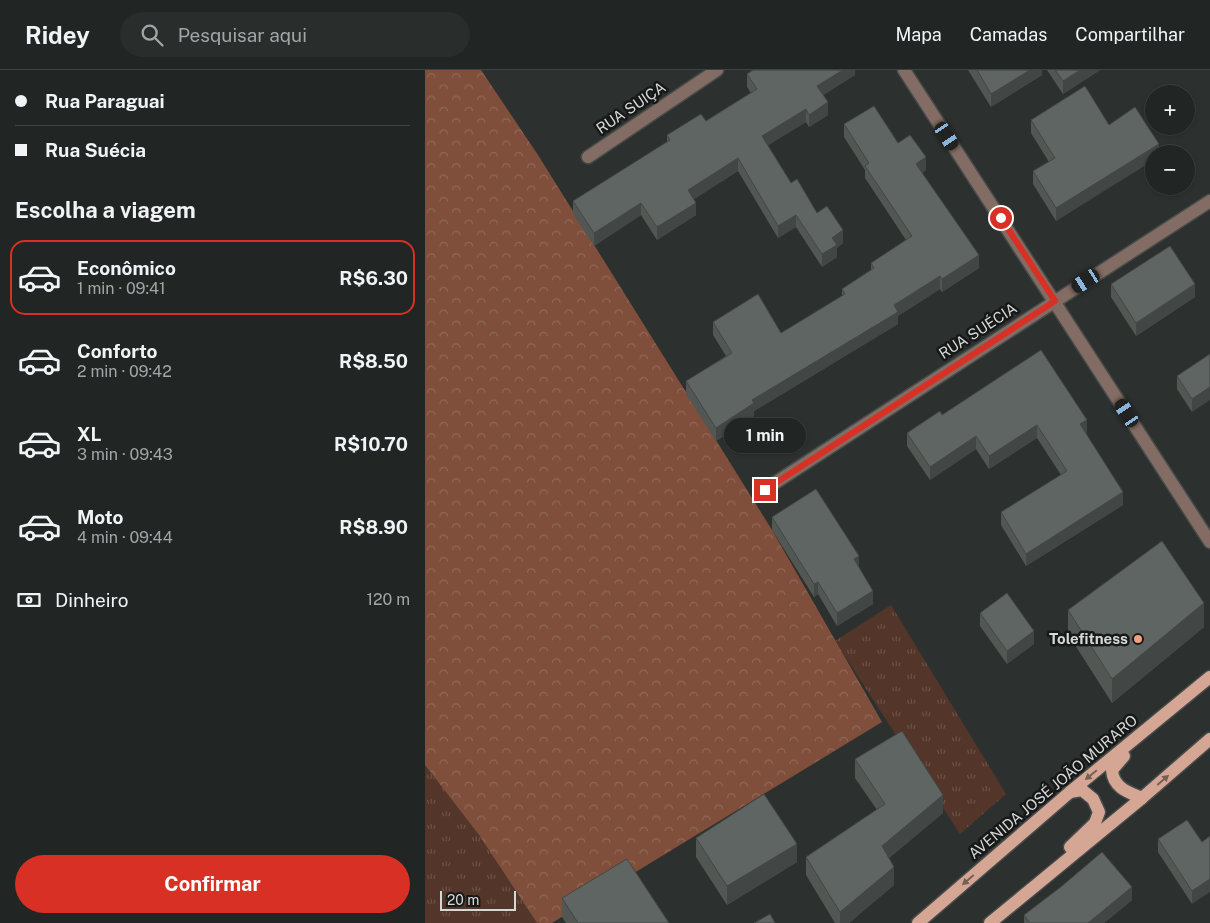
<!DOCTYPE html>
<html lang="pt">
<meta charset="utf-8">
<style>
body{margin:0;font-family:"Public Sans",sans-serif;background:#292d2b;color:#f1f3f6;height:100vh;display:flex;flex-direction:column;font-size:19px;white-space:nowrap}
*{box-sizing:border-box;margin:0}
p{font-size:16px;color:#a2a5a6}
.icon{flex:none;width:28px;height:28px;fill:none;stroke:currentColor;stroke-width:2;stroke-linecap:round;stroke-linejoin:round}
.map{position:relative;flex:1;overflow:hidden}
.sheet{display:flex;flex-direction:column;background:#212523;width:425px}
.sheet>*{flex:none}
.guide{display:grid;align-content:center;height:110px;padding:0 15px;background:#212523}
.buttons{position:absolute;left:720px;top:15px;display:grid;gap:10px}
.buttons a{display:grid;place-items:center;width:50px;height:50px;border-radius:50%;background:#212523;box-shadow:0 1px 4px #0004,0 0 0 1px #3e4241;font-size:25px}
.scale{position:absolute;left:15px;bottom:12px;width:76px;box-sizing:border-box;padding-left:5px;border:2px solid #d5d8d7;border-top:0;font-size:14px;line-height:18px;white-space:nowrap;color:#d5d8d7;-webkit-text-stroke:4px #161917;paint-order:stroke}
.end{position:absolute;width:22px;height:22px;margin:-11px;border:6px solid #d93025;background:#fff;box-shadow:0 0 0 2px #fff}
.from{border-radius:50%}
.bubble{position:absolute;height:35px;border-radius:18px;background:#212523;box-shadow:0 1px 4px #0004,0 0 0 1px #3e4241;font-size:16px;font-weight:700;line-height:35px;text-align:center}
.car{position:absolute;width:15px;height:30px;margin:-15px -8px;border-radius:6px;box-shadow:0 0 4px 1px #0007;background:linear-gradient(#222 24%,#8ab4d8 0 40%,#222 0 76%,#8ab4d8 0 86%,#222 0)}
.guide b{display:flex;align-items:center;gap:18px;height:48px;font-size:19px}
.guide b+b{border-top:1px solid #3e4241}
.guide i{width:12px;height:12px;background:#f1f3f6}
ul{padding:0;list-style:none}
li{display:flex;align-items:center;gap:15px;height:75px;margin:0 10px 8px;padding:0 5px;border:2px solid transparent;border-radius:15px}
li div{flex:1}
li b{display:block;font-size:19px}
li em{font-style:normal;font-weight:700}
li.current{border-color:#d93025}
li>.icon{width:45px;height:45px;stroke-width:1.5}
h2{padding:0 15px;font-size:22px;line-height:60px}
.pay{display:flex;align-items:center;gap:12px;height:55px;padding:0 15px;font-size:19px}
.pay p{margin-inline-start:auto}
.primary-button{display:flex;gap:10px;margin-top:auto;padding:10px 15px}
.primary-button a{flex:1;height:58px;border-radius:30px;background:#d93025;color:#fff;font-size:20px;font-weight:700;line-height:58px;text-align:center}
header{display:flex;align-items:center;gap:30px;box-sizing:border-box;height:70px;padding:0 25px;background:#212523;border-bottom:1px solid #3e4241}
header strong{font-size:24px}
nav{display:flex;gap:28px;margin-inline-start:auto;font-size:18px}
.search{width:350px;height:45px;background:#292d2b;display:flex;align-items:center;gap:12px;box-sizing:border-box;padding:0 18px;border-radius:28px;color:#a2a5a6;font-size:19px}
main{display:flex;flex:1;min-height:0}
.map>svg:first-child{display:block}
.grass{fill:url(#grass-tufts)}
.forest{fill:url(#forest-crowns)}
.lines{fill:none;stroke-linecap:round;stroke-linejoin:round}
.minor-casing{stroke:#474c4a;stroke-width:15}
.major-casing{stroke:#474c4a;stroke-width:15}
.minor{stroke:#836c63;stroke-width:12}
.major{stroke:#d6a694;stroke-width:12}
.wall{fill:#525754}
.shaded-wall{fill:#424745}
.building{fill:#5f6562;stroke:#424745}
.oneway{fill:#766056}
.route{stroke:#d93025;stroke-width:6}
.poi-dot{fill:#f2a080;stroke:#161917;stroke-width:2}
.labels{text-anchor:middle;stroke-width:5;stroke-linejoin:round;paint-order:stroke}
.street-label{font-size:15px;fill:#d5d8d7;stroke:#161917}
.poi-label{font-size:15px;font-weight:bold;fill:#d5d8d7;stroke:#161917;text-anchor:end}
</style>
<header>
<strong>Ridey</strong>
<div class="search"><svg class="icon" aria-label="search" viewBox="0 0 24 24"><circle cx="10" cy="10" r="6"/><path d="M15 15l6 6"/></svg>Pesquisar aqui</div>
<nav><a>Mapa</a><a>Camadas</a><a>Compartilhar</a></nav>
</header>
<main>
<section class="sheet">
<div class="guide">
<b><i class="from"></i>Rua Paraguai</b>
<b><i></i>Rua Suécia</b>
</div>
<h2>Escolha a viagem</h2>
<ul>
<li class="current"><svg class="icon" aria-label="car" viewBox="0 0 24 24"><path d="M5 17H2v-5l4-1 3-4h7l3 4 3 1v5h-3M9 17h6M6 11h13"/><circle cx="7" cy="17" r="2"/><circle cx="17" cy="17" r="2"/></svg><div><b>Econômico</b><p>1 min · 09:41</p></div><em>R$6.30</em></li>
<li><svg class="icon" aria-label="car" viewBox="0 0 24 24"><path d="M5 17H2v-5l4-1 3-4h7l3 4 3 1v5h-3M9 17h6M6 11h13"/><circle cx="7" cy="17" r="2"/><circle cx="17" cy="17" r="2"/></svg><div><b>Conforto</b><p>2 min · 09:42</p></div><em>R$8.50</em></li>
<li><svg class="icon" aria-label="car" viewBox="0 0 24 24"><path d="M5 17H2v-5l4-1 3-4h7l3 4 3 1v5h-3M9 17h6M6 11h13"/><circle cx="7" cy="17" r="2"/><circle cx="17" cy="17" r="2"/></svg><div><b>XL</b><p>3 min · 09:43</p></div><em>R$10.70</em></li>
<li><svg class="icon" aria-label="car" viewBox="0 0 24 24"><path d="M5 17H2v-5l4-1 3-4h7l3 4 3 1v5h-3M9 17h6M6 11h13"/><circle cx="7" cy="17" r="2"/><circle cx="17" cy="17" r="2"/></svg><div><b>Moto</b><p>4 min · 09:44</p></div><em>R$8.90</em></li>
</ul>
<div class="pay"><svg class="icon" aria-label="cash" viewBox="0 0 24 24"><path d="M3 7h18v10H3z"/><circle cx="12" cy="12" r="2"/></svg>Dinheiro<p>120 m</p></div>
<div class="primary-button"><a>Confirmar</a></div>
</section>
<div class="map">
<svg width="785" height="853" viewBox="0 0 785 853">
<defs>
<pattern id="grass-tufts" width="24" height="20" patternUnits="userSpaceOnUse" patternTransform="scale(1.25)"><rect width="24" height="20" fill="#533529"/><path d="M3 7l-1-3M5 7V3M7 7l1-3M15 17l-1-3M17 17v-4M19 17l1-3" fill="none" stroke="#6b5247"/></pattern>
<pattern id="forest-crowns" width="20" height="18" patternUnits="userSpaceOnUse" patternTransform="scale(1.25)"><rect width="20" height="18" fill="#7f4f3b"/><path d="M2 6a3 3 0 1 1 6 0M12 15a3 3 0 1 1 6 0" fill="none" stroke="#906857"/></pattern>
</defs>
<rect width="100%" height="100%" fill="#2c312f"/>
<g class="grass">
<polygon points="466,535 581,724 535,764 410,571"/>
<polygon points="0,695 54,765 112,853 0,853"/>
</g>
<polygon class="forest" points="0,0 56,0 113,85 347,460 457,652 127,853 112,853 54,765 0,695"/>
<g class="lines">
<defs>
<g id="minor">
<polyline points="479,0 785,472"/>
<polyline points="163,87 292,0"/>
<polyline points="339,420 785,131"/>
</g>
<g id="major">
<path d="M699,686L687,700C688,717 702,722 717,728"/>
<polyline points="645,722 657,720 668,729 674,742 670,753 645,777"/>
<polyline points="493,853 645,722 785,607"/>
<polyline points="565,853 717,728 785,669"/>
</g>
</defs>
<use href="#minor" class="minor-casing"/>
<use href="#major" class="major-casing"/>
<use href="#minor" class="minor"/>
<use href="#major" class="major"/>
</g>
<g class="wall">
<polygon points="430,0 430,5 398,25 403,45 384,57 381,52 343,75 366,113 418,173 412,178 412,187 397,197 371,157 353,168 313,101 269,129 271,145 232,170 216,145 169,176 148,144 148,131 242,72 242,65 281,51 326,23 322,17 322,4"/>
<polygon points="543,0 617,0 617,5 566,37"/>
<polygon points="622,0 675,0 638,24"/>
<polygon points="606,50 684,55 734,84 631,151 608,114 608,101 624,92 606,63"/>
<polygon points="419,54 473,73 501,100 497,103 554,198 517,222 515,219 473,246 473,254 329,341 329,346 291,371 261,324 261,311 301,286 288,265 288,252 356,263 417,226 417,219 446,200 446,193 481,170 440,108 440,100 419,67"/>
<polygon points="686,214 770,227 711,266 686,227"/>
<polygon points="616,280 662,363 661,363 698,435 601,496 576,455 576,442 636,405 612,368 564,399 551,379 505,410 482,376 482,363 517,345"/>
<polygon points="785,284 767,342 752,319 752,306"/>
<polygon points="347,447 434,497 448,534 412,556 393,524 389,527 347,460"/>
<polygon points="643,540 779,557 687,633 643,564"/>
<polygon points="555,543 609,574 582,594 555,556"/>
<polygon points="430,689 518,743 464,788 469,815 424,853 410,853 381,805 381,787 452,740 430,708"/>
<polygon points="271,768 372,792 302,835 271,787"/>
<polygon points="733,769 777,772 767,834 733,782"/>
<polygon points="137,828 244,853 141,853 137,847"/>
<polygon points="707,830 679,853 599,853 599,845"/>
</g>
<g class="shaded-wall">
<polygon points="418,0 430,0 430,5 392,29 392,16"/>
<polygon points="605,0 617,0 617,5 566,37 566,24"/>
<polygon points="655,0 675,0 638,24 638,11"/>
<polygon points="403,32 403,45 384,57 384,45"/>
<polygon points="381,39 381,52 337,79 337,66"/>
<polygon points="734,74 734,84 729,84 729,90 631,151 631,138"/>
<polygon points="501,87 501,100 491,107 491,94"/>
<polygon points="313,88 313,101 263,133 263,120"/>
<polygon points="216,133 216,145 169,176 169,163"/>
<polygon points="271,133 271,145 232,170 232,157"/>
<polygon points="371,145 371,157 353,168 353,156"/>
<polygon points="418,160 418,173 412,178 412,187 397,197 397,184 407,168"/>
<polygon points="554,185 554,198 517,222 517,209"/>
<polygon points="515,206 515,219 473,246 473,254 329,341 329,346 291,371 291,358 327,330 469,235"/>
<polygon points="770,214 770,227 711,266 711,253"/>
<polygon points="785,317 785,330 767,342 767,329"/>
<polygon points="662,350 662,363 655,367 655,354"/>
<polygon points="612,355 612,368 564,399 564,386"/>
<polygon points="551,366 551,379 505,410 505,397"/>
<polygon points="698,422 698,435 601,496 601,484"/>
<polygon points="434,486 434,499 429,489"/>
<polygon points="393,512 393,524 389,527 389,514"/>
<polygon points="448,521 448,534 412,556 412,543"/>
<polygon points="779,533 779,557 687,633 687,609"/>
<polygon points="609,561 609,574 582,594 582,581"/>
<polygon points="518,725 518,743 457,794 457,776"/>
<polygon points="372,774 372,792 302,835 302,816"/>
<polygon points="469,797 469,815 424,853 415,853 415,842"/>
<polygon points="785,809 785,822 767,834 767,821"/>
<polygon points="707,817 707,830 679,853 663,853"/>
</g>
<g class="building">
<polygon points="328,0 418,0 392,16 403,32 384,45 381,39 337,66 366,113 372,109 392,143 402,136 418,160 407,168 412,175 397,184 371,145 353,156 313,88 263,120 271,133 232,157 216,133 169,163 148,131 245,70 242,65 276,44 281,51 332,19 322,4"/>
<polygon points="552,0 605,0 566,24"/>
<polygon points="630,0 655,0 638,11"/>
<polygon points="660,16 684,55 710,37 734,74 631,138 608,101 630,88 606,50"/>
<polygon points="449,36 473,73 485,65 501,87 491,94 554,185 517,209 515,206 469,235 473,242 327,330 329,333 291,358 261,311 307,283 288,252 333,224 356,263 420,224 417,219 449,198 446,193 487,166 440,96 444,93 419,54"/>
<polygon points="745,176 770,214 711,253 686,214"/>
<polygon points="616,280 662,350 655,354 698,422 601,484 576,442 642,401 612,355 564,386 551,366 505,397 482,363 515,341 517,345"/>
<polygon points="785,284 785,317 767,329 752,306"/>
<polygon points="391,419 434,486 429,489 448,521 412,543 393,512 389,514 347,447"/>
<polygon points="737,471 779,533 687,609 643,540"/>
<polygon points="582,523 609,561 582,581 555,543"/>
<polygon points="477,661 518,725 457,776 469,797 415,842 381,787 460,734 430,689"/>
<polygon points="339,724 372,774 302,816 271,768"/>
<polygon points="762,750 777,772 785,766 785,809 767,821 733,769"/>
<polygon points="677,782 707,817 663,853 605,853 599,845 637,816"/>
<polygon points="202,789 244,853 153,853 137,828"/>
<polygon points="345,844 350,853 329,853"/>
</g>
<defs><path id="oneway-solid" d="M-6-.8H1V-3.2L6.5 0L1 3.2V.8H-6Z" transform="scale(1.25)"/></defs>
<g class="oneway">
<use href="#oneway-solid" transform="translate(666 705) rotate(141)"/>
<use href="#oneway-solid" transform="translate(738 710) rotate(-41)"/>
<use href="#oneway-solid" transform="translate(543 810) rotate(139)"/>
</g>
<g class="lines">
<polyline class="route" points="340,420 630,231 576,148"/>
</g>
<circle class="poi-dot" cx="713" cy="569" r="5"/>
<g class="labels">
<g class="street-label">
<text transform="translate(206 38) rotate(-34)" y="5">RUA SUIÇA</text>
<text transform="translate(553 261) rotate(-33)" y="5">RUA SUÉCIA</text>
<text transform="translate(628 717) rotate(-40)" y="5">AVENIDA JOSÉ JOÃO MURARO</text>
</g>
<g class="poi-label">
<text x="703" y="574">Tolefitness</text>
</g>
</g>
</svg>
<div class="buttons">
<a>+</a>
<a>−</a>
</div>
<div class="scale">20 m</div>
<i class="end from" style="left:576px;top:148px"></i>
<i class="end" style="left:340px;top:420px"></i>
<div class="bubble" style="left:299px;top:348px;width:82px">1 min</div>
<i class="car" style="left:522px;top:66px;rotate:147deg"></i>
<i class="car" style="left:661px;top:211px;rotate:237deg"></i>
<i class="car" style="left:702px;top:343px;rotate:327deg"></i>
</div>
</main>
